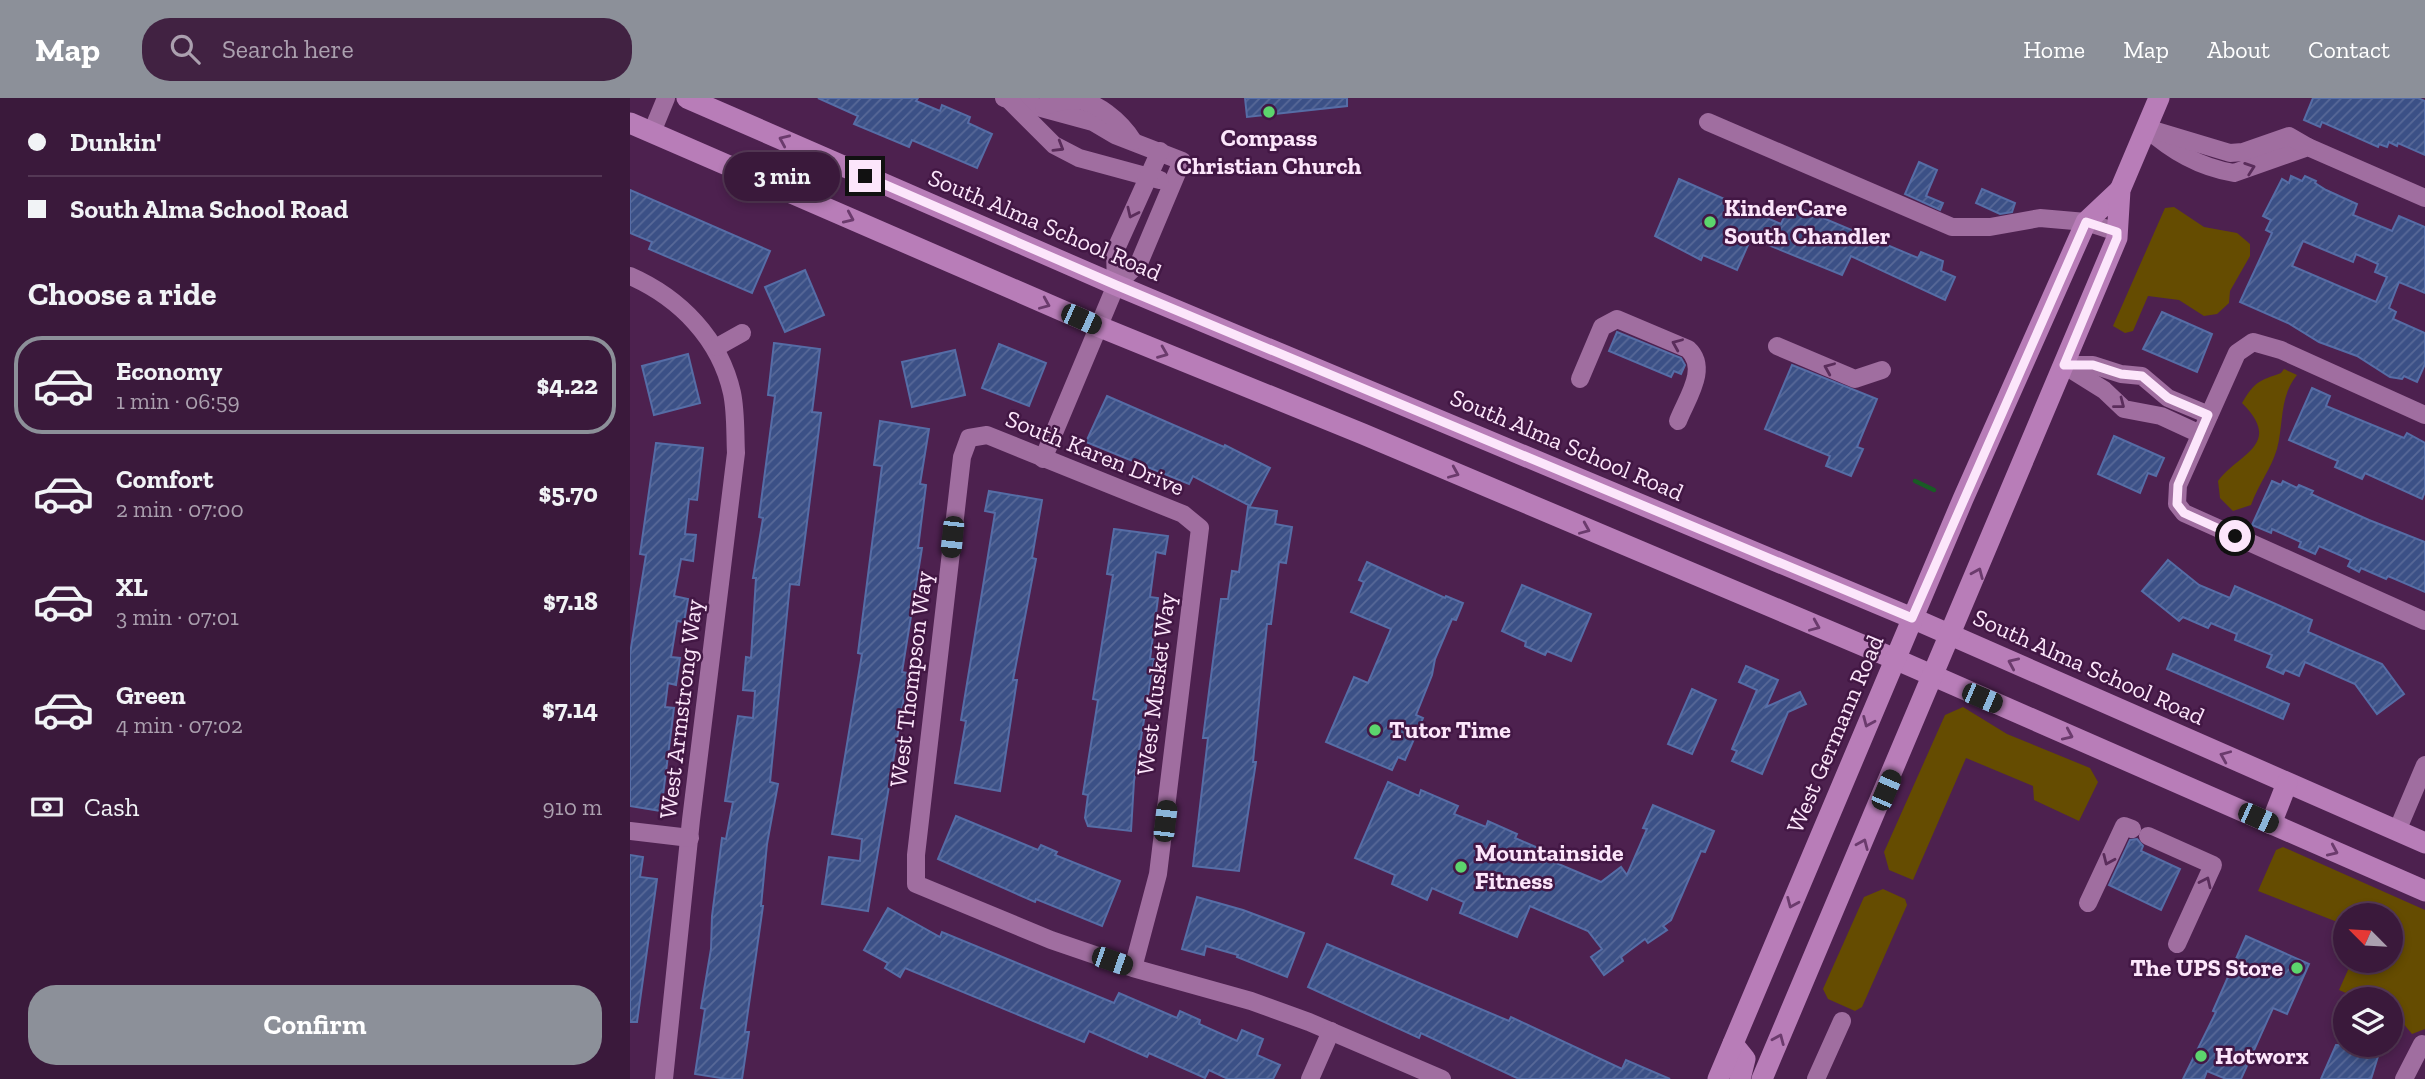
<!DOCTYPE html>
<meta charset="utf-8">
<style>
body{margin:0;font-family:"Zilla Slab",serif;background:#412242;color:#f1f3f6;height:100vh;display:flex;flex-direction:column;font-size:26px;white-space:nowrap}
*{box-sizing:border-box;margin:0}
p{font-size:23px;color:#aba0af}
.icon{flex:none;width:38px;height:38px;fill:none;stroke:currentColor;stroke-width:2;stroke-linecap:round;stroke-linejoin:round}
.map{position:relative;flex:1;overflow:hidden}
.sheet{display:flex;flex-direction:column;background:#3a193b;width:630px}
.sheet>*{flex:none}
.top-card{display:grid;align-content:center;height:154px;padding:0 28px;background:#3a193b}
.needle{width:46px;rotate:294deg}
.tools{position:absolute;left:1703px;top:805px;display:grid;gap:14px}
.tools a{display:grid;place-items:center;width:70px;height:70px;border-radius:50%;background:#3a193b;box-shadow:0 4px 10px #0003,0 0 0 2px #543855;font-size:35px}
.end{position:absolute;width:32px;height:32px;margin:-16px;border:9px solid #fce6fb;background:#111;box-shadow:0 0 0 4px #111}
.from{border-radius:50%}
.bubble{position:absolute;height:49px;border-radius:24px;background:#3a193b;box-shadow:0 4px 10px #0003,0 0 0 2px #543855;font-size:23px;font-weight:700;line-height:49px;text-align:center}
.car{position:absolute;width:21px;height:42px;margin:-21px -10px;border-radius:9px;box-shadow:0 0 5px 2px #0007;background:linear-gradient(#222 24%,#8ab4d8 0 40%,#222 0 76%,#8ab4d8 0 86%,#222 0)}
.top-card b{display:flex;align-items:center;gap:24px;height:66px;font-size:26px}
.top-card b+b{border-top:2px solid #543855}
.top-card i{width:18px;height:18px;background:#f1f3f6}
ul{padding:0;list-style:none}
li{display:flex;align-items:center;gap:21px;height:98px;margin:0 14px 10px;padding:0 14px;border:4px solid transparent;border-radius:28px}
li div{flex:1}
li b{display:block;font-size:26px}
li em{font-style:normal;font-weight:700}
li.current{border-color:#8c9099}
li>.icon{width:63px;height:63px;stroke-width:1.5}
h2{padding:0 28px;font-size:32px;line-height:84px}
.pay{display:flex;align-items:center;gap:18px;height:77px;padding:0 28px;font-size:26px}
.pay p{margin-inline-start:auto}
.button{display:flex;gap:14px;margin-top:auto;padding:14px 28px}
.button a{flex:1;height:80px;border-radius:28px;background:#8c9099;color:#fff;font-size:28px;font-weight:700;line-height:80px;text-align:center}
header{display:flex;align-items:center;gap:42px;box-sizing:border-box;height:98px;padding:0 35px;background:#8c9099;color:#fff}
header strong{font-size:33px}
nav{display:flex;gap:38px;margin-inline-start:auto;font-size:24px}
.search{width:490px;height:63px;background:#412242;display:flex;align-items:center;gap:18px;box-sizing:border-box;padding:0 24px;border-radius:28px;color:#aba0af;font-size:26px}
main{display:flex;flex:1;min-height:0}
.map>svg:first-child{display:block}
.park{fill:#654c01}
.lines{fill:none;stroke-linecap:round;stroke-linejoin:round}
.stream{stroke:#195b25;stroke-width:4.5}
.building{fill:url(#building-hatch);stroke:#566da6;stroke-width:2;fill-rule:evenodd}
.minor{stroke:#a06ea0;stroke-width:18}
.major{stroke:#b87db8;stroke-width:21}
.oneway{stroke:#6b3b6d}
.oneway2{stroke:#5a2d5b}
.route{stroke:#fce6fb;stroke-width:9}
.poi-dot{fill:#5cd56d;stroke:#421744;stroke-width:2.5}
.labels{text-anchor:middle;stroke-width:5;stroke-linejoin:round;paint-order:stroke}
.poi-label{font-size:24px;font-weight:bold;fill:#fce6fb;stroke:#421744;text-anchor:start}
.street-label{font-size:24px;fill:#fce6fb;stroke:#421744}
</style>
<header>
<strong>Map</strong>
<div class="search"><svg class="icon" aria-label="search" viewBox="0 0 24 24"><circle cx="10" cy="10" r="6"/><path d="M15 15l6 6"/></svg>Search here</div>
<nav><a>Home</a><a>Map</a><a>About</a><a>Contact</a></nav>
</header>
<main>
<section class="sheet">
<div class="top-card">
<b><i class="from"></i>Dunkin'</b>
<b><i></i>South Alma School Road</b>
</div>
<h2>Choose a ride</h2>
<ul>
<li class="current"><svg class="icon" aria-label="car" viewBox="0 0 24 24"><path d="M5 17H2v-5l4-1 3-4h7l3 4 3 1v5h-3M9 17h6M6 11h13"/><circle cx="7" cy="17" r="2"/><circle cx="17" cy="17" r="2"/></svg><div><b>Economy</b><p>1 min · 06:59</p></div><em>$4.22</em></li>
<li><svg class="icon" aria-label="car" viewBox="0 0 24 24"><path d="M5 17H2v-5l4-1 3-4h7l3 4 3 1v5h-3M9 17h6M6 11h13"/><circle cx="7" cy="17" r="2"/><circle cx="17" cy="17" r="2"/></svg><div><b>Comfort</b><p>2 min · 07:00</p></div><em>$5.70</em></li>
<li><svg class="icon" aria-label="car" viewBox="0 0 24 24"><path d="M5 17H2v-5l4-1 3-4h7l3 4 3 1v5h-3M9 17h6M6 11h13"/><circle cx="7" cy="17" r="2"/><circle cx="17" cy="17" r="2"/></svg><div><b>XL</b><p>3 min · 07:01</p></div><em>$7.18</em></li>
<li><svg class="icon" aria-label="car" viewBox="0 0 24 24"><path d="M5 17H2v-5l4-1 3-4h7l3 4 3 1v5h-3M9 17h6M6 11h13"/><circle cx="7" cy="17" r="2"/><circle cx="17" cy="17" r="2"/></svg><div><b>Green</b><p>4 min · 07:02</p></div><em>$7.14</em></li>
</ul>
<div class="pay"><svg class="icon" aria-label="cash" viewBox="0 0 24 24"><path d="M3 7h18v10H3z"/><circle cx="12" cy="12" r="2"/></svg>Cash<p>910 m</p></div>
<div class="button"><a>Confirm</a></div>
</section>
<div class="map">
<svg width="1795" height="981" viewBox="0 0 1795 981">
<defs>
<pattern id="building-hatch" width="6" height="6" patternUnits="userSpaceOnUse" patternTransform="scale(1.75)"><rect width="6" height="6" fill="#3b5086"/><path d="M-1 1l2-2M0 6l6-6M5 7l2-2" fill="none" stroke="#586998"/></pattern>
</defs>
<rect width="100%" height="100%" fill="#4d214f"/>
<g class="park">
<polygon points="1544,109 1574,129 1607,135 1620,146 1620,158 1600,193 1599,205 1587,216 1574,218 1549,202 1518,198 1503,233 1495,235 1483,228 1535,110"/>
<path d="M1654,271L1667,277C1649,299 1654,325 1647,351C1641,371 1628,387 1621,407L1603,413L1590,400L1588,383C1608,356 1654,347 1612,305C1625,283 1629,283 1651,275Z"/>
<polygon points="1333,609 1377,636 1460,670 1468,684 1449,723 1404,702 1403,688 1336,660 1283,782 1259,772 1254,754 1315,617"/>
<polygon points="1653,749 1795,812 1795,931 1782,936 1767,918 1761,915 1760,901 1730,901 1709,892 1722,863 1760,863 1760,817 1715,817 1715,827 1628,793 1646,752"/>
<polygon points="1253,791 1275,801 1277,807 1232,909 1225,913 1198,901 1193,891 1234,799"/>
</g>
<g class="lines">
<polyline class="stream" points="1285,383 1304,392"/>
</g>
<g class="building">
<polygon points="188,0 288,0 286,3 310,13 312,7 340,19 338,25 362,36 347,70 282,42 279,49 224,26 228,18"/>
<polygon points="615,0 717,0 717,8 617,19"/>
<polygon points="1683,0 1788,0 1795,3 1795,57 1768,45 1767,48 1759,44 1757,49 1749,46 1748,49 1692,24 1690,29 1674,22"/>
<polygon points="1289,64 1307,72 1296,98 1313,105 1310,112 1275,96"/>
<path d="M1661,78L1672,83L1675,78L1686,83L1685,85L1696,92L1727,106L1723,117L1762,133L1769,118L1795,129V195L1769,184L1759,210L1766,214L1763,221L1795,235V266L1787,284L1774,278L1772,281L1760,279L1727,258L1689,244L1658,225L1610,204L1642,135L1636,132L1641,122L1633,118L1652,81L1659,85ZM1673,143L1723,164L1726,156L1748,166L1745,174L1757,179L1746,204L1662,168Z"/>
<polygon points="1049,81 1151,126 1160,106 1288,160 1291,154 1313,163 1311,173 1325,179 1315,202 1221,158 1212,177 1121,140 1107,172 1073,157 1071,162 1025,138"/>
<polygon points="1352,91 1385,105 1382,114 1370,116 1346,105"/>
<polygon points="0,92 140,153 122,195 19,151 22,144 0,135"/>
<polygon points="175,172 194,217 155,234 135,189"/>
<polygon points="1532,214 1582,236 1567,274 1513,251"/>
<polygon points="987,234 1051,260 1055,267 1051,276 1044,273 1041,279 979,253"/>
<polygon points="144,245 190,251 182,314 191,315 169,487 160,486 140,684 148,686 137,746 131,808 133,808 115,934 119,934 112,981 97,981 65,976 75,911 71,910 81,851 82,818 92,740 96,741 103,704 95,703 108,618 123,620 125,593 113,592 116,559 121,560 126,480 123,480 133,420 129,419 145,298 138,297"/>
<polygon points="369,246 416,265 399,308 352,290"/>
<polygon points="325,252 335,297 282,309 272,264"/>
<polygon points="58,256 70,305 24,317 12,268"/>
<polygon points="1162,267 1247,301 1227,349 1233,351 1221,378 1196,368 1200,358 1135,331"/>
<polygon points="1682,290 1700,298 1696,308 1774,340 1777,335 1795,345 1795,394 1792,401 1735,375 1732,381 1705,369 1708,363 1659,342"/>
<polygon points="477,298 594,349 595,347 640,370 620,408 563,378 559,386 456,344"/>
<polygon points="250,323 299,331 290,386 296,387 288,450 292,450 272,574 278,575 238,813 192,806 199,759 230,763 232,741 202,736 232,556 228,555 252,368 244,367"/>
<polygon points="1484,338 1534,360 1526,378 1518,375 1510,395 1468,376"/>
<polygon points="26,345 73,350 67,402 59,401 55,436 66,437 63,463 51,461 44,498 58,501 54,524 47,523 41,559 50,560 46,587 38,585 35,609 44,610 31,713 0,708 0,556 16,457 10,456"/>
<polygon points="1642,383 1651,387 1653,383 1667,390 1669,387 1683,393 1681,396 1739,422 1795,444 1795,494 1758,478 1756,481 1731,470 1729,474 1718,468 1721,462 1689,448 1685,456 1669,449 1671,444 1642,431 1641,435 1622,427"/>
<polygon points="359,393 412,402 402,460 406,461 383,582 387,582 370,693 325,685 336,623 331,622 365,415 355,413"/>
<polygon points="618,409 647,413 645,426 662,429 656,465 649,464 641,526 637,526 623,664 626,664 609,773 563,768 578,640 573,640 591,501 598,501 602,473 609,474"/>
<polygon points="484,431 538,438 535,456 526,454 520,499 528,500 520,561 524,561 504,683 501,733 458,728 455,720 458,697 453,696 468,602 463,601 483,477 477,476"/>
<polygon points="1538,462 1569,487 1600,500 1605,488 1682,522 1678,534 1752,566 1774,596 1747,616 1725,586 1675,564 1669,578 1655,572 1653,576 1637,569 1642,557 1605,542 1607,536 1581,525 1578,530 1553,519 1549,523 1512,493"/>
<polygon points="737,464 815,500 816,498 833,505 826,522 822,521 805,561 802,577 786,617 793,620 775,662 768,659 762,672 696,644 724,579 738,585 761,531 721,514 734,484 729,482"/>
<polygon points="892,487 961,516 941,563 917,553 915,557 895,548 896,544 872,533"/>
<polygon points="1543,556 1659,606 1653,621 1537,571"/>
<polygon points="1116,568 1148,582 1136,609 1170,594 1176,606 1158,614 1132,676 1102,663 1107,653 1102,651 1127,592 1109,584"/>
<polygon points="1062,591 1086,602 1062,656 1038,646"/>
<polygon points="758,684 789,698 791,692 828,708 824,716 856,729 858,723 887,736 885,740 922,756 919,762 971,784 991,769 997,777 1017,731 1013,730 1023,707 1084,733 1075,754 1071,753 1041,822 1033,828 1037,832 1018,845 1015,841 991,859 993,863 974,877 961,859 972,851 958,833 900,808 887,839 830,815 834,804 802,790 797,802 762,786 765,777 725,760"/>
<polygon points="326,718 408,752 411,747 427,754 425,757 490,783 472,828 406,801 405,804 308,761"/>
<polygon points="1507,741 1513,748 1511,753 1550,771 1531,812 1479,787 1500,742"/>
<polygon points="0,757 13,759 10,779 27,781 7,924 0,924"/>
<polygon points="567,799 613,812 674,835 657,879 607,859 608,857 576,848 574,857 552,851"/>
<polygon points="258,810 310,839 312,834 484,905 489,895 547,920 550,913 570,922 569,926 607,943 612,932 633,941 627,957 650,967 643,981 598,981 579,972 575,980 519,955 517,959 459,933 454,944 275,870 270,879 255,870 258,865 234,852"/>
<polygon points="1616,838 1679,866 1657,916 1643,910 1611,981 1596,981 1577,973 1574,981 1553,981 1586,914 1583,913"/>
<polygon points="697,846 879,923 881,919 992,971 996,962 1040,981 889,981 791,935 789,940 678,889"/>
<polygon points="1706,947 1731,947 1749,955 1741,981 1691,981"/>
</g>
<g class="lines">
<g class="minor">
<polyline points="374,0 463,24 485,37 552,63 509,165 486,187"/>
<polyline points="380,3 424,47 449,60 530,82"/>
<path d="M414,8C423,6 432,2 441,2C465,0 492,25 503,43"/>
<polyline points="1078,24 1322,129 1360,129 1410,120 1456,124 1487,134"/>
<path d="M1516,30C1542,53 1569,69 1604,75L1678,49L1795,100"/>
<polyline points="1520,31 1600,55 1613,54 1659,38 1678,49"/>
<polyline points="22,34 36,0"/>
<path d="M0,178C50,200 90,241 102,295C106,314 105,335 106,355L61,722L34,981"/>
<polyline points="1147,248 1225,281 1252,272"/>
<polyline points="87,249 112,235"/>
<polyline points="1434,267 1463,267 1491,276 1512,278 1538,300 1579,317"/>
<polyline points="1434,267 1474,292 1494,311 1531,318 1570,336"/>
<path d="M950,281L972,229L987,221L1058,251C1079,270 1057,300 1048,323"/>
<polyline points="1795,317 1651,252 1623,244 1607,255 1548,387 1547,406 1554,415 1795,523"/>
<polyline points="413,361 486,187 485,153 530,53"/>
<polyline points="0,733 60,740"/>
<polyline points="1767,733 1795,667"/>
<polyline points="1518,738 1583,767 1547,846"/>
<polyline points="1458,805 1494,728 1502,731"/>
<polyline points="503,870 528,776 570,430 553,416 357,337 339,340 332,359 286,757 286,786 421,842 503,870 621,903 679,924 812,981"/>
<polyline points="680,981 701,933"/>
<polyline points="1186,981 1212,923"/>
<polyline points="1774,981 1792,946 1795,947"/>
</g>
<g class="major">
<polyline points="57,0 486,187 1282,520 1795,745"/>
<polyline points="0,25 470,229 733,336 1265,561 1795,793"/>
<polyline points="1641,726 1657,685"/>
<polyline points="1103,946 1115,961 1110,981"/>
<polyline points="1088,981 1333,401 1456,124 1490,92"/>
<polyline points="1132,981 1487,140 1490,92 1529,0"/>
</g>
</g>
<defs><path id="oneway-chevron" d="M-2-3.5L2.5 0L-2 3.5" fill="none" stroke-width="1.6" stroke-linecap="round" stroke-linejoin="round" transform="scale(1.75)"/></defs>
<g class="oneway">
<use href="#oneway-chevron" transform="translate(154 42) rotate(-156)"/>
<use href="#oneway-chevron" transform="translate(219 120) rotate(24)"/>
<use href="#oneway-chevron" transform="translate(415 206) rotate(23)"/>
<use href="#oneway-chevron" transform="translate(533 255) rotate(22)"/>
<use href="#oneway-chevron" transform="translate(824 375) rotate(23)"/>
<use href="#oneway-chevron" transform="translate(955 431) rotate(23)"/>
<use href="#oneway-chevron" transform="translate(1348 475) rotate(-67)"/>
<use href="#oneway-chevron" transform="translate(1185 528) rotate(23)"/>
<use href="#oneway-chevron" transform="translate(1383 565) rotate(-156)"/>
<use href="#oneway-chevron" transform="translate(1238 624) rotate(113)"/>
<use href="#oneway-chevron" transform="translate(1438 637) rotate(24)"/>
<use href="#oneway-chevron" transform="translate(1595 658) rotate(-157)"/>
<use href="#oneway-chevron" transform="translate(1233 746) rotate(-67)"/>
<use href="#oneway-chevron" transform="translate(1703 753) rotate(24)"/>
<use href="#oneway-chevron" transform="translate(1162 805) rotate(113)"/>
<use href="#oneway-chevron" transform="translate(1149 941) rotate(-67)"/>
</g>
<g class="oneway2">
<use href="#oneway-chevron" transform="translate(429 49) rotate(31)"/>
<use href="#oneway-chevron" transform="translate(1620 70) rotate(-19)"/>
<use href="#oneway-chevron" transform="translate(502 115) rotate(115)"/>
<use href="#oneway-chevron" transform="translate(1047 246) rotate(-157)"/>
<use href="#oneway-chevron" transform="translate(1199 270) rotate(-157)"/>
<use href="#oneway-chevron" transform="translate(1490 306) rotate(38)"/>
<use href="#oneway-chevron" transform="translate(1478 762) rotate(114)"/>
<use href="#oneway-chevron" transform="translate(1576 784) rotate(-65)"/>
</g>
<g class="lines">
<polyline class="route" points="235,78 486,187 1282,520 1456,124 1487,134 1487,140 1434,267 1463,267 1491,276 1512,278 1538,300 1578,317 1548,387 1547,406 1554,415 1605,438"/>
</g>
<g class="poi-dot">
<circle cx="639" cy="14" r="7"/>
<circle cx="1080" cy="124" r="7"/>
<circle cx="745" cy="632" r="7"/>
<circle cx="831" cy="769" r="7"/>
<circle cx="1667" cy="870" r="7"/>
<circle cx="1571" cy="958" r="7"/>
</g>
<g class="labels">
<g class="poi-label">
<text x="639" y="48" text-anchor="middle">Compass<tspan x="639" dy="28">Christian Church</tspan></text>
<text x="1094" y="118">KinderCare<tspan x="1094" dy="28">South Chandler</tspan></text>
<text x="759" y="640">Tutor Time</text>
<text x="845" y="763">Mountainside<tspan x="845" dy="28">Fitness</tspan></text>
<text x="1653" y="878" text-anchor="end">The UPS Store</text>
<text x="1585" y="966">Hotworx</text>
</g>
<g class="street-label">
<text transform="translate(415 127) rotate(23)" y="8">South Alma School Road</text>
<text transform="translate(937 347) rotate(23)" y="8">South Alma School Road</text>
<text transform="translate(465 355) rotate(22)" y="8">South Karen Drive</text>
<text transform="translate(1459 569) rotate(24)" y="8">South Alma School Road</text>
<text transform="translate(281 581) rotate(-83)" y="8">West Thompson Way</text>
<text transform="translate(526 586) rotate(-83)" y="8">West Musket Way</text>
<text transform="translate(51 611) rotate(-83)" y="8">West Armstrong Way</text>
<text transform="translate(1205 636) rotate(-67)" y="8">West Germann Road</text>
</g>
</g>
</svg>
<div class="tools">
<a><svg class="needle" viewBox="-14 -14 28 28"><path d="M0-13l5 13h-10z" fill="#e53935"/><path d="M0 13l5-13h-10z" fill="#aba0af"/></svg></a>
<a><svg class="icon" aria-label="layers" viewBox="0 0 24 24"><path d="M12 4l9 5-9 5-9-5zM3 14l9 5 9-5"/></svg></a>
</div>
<i class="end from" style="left:1605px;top:438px"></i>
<i class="end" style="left:235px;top:78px"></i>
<div class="bubble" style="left:94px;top:54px;width:116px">3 min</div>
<i class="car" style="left:451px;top:221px;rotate:114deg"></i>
<i class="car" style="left:322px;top:439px;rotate:186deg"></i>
<i class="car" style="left:1352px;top:600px;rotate:113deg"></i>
<i class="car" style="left:1256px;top:692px;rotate:23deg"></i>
<i class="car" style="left:1628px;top:720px;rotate:114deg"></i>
<i class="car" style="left:535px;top:723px;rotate:7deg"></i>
<i class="car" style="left:482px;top:863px;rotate:109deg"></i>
</div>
</main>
